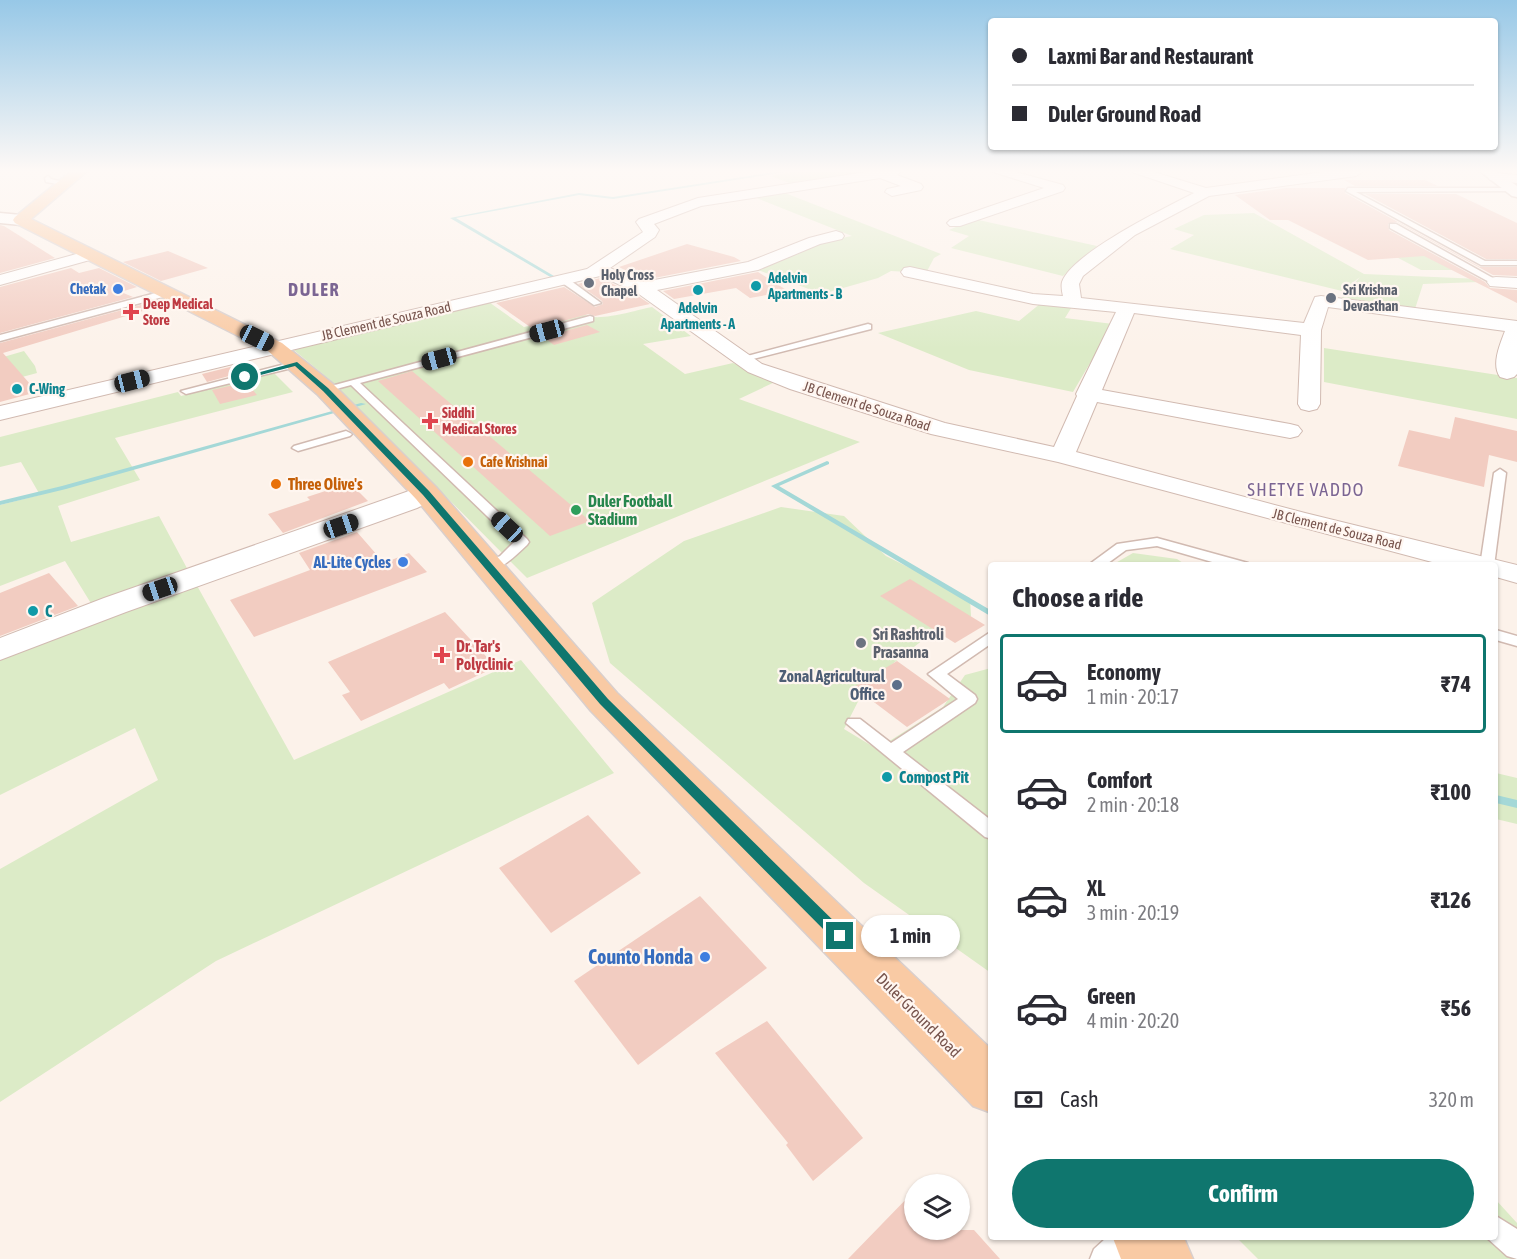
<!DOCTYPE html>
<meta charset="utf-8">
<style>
body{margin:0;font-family:"Asap Condensed",sans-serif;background:#f2f2f3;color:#2b2b33;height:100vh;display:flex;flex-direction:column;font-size:22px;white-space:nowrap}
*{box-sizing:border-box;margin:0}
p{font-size:20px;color:#7c7c81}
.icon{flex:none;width:33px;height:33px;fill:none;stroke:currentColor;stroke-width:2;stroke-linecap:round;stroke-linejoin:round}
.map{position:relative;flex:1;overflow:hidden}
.details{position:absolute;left:988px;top:562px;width:510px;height:678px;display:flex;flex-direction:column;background:#fff;border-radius:6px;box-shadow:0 2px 4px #0004}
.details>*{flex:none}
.banner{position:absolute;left:988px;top:18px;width:510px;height:132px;border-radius:6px;box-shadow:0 2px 4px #0004;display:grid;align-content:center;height:132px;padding:0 24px;background:#fff}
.controls{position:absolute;left:904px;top:1174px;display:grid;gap:12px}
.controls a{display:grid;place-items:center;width:66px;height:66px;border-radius:50%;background:#fff;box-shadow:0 2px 4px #0004;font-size:30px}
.end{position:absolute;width:27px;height:27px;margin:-14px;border:8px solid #0f766e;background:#fff;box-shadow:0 0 0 3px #fff}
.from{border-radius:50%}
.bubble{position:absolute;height:42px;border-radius:21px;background:#fff;box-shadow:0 2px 4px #0004;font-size:20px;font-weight:700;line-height:42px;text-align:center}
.car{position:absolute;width:18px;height:36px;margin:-18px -9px;border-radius:8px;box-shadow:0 0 4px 2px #0007;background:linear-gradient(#222 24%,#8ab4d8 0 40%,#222 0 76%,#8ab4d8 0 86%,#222 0)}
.banner b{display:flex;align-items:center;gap:21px;height:57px;font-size:22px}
.banner b+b{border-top:2px solid #e1e1e2}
.banner i{width:15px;height:15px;background:#2b2b33}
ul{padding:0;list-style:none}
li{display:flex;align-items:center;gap:18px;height:99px;margin:0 12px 9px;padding:0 12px;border:3px solid transparent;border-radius:6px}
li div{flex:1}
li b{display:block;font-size:22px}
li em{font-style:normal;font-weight:700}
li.current{border-color:#0f766e}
li>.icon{width:54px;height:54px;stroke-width:1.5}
h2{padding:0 24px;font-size:27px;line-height:72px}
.pay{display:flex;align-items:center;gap:15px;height:66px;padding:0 24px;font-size:22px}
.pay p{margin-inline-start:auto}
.primary-button{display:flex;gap:12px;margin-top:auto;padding:12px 24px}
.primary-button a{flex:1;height:69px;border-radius:36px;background:#0f766e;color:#fff;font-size:24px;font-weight:700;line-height:69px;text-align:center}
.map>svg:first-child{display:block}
.green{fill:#dcebc7}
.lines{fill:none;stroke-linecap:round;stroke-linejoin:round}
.stream{fill:#a4d8d7;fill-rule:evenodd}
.building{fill:#f2ccc1}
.service-casing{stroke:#d1bab1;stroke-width:3}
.minor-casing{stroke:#d1bab1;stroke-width:2}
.secondary-casing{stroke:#d4b9af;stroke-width:3}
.primary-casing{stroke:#d9cfcd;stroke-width:3}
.service{fill:#fff;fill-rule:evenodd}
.minor{fill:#fff;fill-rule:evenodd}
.secondary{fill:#fff;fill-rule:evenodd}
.primary{fill:#f9caa4;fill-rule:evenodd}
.route{fill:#0f766e}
.worship-dot{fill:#6b7280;stroke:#fff6f0;stroke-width:2}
.culture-dot{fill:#0f9aa8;stroke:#fff6f0;stroke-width:2}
.shop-dot{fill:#3f7fe0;stroke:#fff6f0;stroke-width:2}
.health-dot{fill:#e0444e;stroke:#fff6f0;stroke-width:2}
.food-dot{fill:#e8710a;stroke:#fff6f0;stroke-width:2}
.leisure-dot{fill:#2e9e5b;stroke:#fff6f0;stroke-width:2}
.service-dot{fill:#5c6f8a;stroke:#fff6f0;stroke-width:2}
.labels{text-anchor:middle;stroke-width:4.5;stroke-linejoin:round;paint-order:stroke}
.far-worship-label{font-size:14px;font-weight:bold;fill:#5b616d;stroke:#fff6f0;text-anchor:start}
.far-culture-label{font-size:14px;font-weight:bold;fill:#0d838f;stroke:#fff6f0;text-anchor:start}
.far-shop-label{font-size:14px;font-weight:bold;fill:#366cbe;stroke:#fff6f0;text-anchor:end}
.far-health-label{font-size:14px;font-weight:bold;fill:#be3a42;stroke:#fff6f0;text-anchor:start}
.far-street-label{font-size:14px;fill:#77544d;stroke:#fff6f0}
.far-food-label{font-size:14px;font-weight:bold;fill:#c56008;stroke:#fff6f0;text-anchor:start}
.food-label{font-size:16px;font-weight:bold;fill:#c56008;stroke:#fff6f0;text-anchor:start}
.leisure-label{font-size:16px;font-weight:bold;fill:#27864d;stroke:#fff6f0;text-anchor:start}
.shop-label{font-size:16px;font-weight:bold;fill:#366cbe;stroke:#fff6f0;text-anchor:end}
.culture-label{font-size:16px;font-weight:bold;fill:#0d838f;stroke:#fff6f0;text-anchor:start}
.worship-label{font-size:16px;font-weight:bold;fill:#5b616d;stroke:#fff6f0;text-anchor:start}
.health-label{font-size:16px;font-weight:bold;fill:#be3a42;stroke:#fff6f0;text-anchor:start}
.service-label{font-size:16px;font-weight:bold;fill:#4e5e75;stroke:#fff6f0;text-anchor:end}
.street-label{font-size:16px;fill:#77544d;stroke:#fff6f0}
.far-district-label{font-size:18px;font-weight:bold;letter-spacing:1.5px;fill:#7b6593;stroke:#fff6f0}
.neighbourhood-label{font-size:18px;letter-spacing:1.5px;fill:#7b6593;stroke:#fff6f0}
.near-shop-label{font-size:20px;font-weight:bold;fill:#366cbe;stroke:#fff6f0;text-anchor:end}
</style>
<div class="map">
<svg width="1517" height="1259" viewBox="0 0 1517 1259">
<rect width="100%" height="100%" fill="#fcf2ea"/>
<g class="green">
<polygon points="793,172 859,172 868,176 797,186 771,176"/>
<polygon points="785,193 941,254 934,258 926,273 891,271 878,278 822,294 753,268 821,242 852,236 754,197"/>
<polygon points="1254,213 1364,274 1481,279 1479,282 1423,284 1415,309 1339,301 1360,277 1342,291 1170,249 1194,235 1174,229 1204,215"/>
<polygon points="974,219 1097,246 1063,276 951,248 969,236 949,230"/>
<polygon points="1399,237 1460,270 1421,270 1368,242"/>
<path d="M486,300L524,327L583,314C597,323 636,310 652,307L691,336L643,344L685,374L733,363L777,381L739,399L860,442L527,578L330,380L289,346Z"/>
<polygon points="1041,303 1073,305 1065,318 1113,324 1073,392 969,370 878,333 976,311 1019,321"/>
<polygon points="1324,348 1517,378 1517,419 1324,382"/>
<polygon points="24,351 35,366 37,373 0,383 0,358"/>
<polygon points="273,372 293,392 115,438 140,480 58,506 71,542 159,516 189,572 92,605 65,561 0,586 0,505 40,495 21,462 0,467 0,437 178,392 181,396"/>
<polygon points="781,507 844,516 886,556 970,598 971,616 933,632 867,684 844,729 877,749 943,707 965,675 991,668 991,973 864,883 610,663 592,603 684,541"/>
<polygon points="1133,553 1177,559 1186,565 1112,565"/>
<polygon points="195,582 294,760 521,660 614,773 216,961 0,1102 0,869 158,780 135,728 0,795 0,658"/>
<polygon points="1496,773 1517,778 1517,824 1496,819"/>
<polygon points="1496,1200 1517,1223 1517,1259 1258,1259 1237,1238 1496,1238"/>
</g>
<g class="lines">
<g class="stream">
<polygon points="775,172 786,172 613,199 579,195 456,218 554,276 554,278 552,278 450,218 579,193 613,197"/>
<polygon points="361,403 366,404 66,489 0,505 0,501 62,486"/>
<polygon points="827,461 829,462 829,464 779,486 992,611 992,617 771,486"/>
<polygon points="1496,795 1517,800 1517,808 1496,803"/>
</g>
</g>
<g class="building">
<polygon points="1344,180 1425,180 1438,186 1355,186"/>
<polygon points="1286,188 1345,188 1345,193 1480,267 1517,267 1517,276 1493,275 1397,222 1388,224 1389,230 1485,282 1490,288 1517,290 1517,303 1424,256 1368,260 1288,220 1270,220 1235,195"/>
<polygon points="1365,194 1456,194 1517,223 1517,259 1486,259"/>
<polygon points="0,225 4,226 55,258 0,273"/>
<polygon points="687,244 734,257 741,261 644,280 619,267"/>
<polygon points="168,251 208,268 161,281 123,262"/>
<polygon points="71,268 79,273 99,268 137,287 121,292 133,297 0,333 0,287"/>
<polygon points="758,272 788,291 750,298 736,288 674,299 663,291"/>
<polygon points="600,278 635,294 650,304 595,316 589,314 533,329 496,303 564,287 595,307 603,304 602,301 578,284"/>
<polygon points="148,303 156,307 3,353 37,392 0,402 0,343"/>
<polygon points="587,325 600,332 554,345 543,337"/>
<polygon points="234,366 240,373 207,382 202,374"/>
<polygon points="412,371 590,521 550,536 378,381"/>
<polygon points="246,382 257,395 220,404 212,390"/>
<polygon points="1455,417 1517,431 1517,462 1489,455 1484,487 1398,466 1409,430 1450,439"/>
<polygon points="350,483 368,501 283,533 268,514 310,500 307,497"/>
<polygon points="357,532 384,563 409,553 427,572 254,637 230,600 310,570 299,553"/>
<polygon points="49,573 78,606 0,636 0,593"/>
<polygon points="910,579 985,625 955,643 880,596"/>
<polygon points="445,612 496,667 449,689 444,683 361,721 342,695 350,692 328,662"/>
<polygon points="897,661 950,699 907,727 854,687"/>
<polygon points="588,815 641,873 551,933 499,868"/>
<polygon points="700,896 767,968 638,1065 574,981"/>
<polygon points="767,1021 863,1138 813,1181 786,1145 788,1143 715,1053"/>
<polygon points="915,1190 915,1230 974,1230 1000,1259 848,1259"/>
</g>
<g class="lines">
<defs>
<g id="service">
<polygon points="48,176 51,179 67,183 64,185 46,182 45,178"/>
<polygon points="1348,188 1512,188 1510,191 1356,192 1485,261 1517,261 1517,265 1481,265 1346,191"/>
<polygon points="1390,224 1396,224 1500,282 1493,284 1390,228"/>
<polygon points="561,278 567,278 601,303 594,305 561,282"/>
<polygon points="167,290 171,293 170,295 0,341 0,335"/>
<path d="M590,316L593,317V321L360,383L527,539L529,542L527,545C515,556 505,567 489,571L482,567L500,556L514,542L351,385L325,392L320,389Z"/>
<polygon points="868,324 871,325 871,329 741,362 736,359"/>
<polygon points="297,361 302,364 300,366 186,394 181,391"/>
<polygon points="346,431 352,434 350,436 298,451 292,448 294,446"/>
<polygon points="1500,469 1506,473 1494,566 1480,566 1494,473"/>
<polygon points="1157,538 1248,563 1250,566 1226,566 1157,546 1126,550 1104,566 1087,566 1117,544"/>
<polygon points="1496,630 1517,636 1517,646 1496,640"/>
<polygon points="992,631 992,643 947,674 975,695 977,699 975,703 903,752 992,821 992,839 985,837 846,723 848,719 860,719 891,743 958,699 928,674"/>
<polygon points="1496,1216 1517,1229 1517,1259 1507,1256 1487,1238 1496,1238"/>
<polygon points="1106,1238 1137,1238 1133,1247 1123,1259 1090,1259 1094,1249"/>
</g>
<g id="minor">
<path d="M866,172H901L897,175L921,184L923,187L921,190L892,196L885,192L887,189L901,186L880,178L701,206L654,224L659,230L655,237L610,268L644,282L748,262L809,238L836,231L842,233L844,236L842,239L820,244L758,270L657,290L762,364L945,423L1054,447L1077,396L1076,394L1116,312L1033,304L904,276L901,272L904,268L910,267L1033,294L1063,296C1062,292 1061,286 1062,282C1072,253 1165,208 1194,193L1132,172H1154L1206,188L1323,172H1362L1356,176L1209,196L1135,235L1083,276L1079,284L1081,298L1304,323L1315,297L1321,296L1517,321V374L1514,377L1507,379L1500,377C1491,365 1500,344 1505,331L1328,307L1321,330L1320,404L1317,409L1309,411L1301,409L1298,404L1301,335L1134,313L1102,390L1290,424L1298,426L1302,431L1298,436L1290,438L1097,402L1076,452L1305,513L1517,565V583L1496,577V566H1447L1058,462L931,434L790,389L748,372L636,292L600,276L0,420V406L587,269L643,232L636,222L639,219L698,198Z"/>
<polygon points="993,172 1016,172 1063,185 1065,188 1063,191 960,226 950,226 947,223 950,220 1044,188"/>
<polygon points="1495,173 1517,175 1517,183 1490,180 1488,177 1490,174"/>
<polygon points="91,250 97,252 99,255 97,258 0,285 0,275"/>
<polygon points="1496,277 1517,278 1517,288 1490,286 1487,282 1490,278"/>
<polygon points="426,485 435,487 439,493 435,499 417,508 126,612 0,660 0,638 104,598"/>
</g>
<g id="secondary">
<polygon points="1481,172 1497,172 1517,186 1517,197 1512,196"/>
<polygon points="0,213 21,215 29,220 21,225 0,223"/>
</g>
<g id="primary">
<polygon points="70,172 86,172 31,219 282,343 333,384 436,487 617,693 992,1050 992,1113 973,1106 591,711 416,499 317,394 268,351 15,223 13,220 15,217"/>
<polygon points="1113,1238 1184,1238 1193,1259 1121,1259"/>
</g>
</defs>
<use href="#service" class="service-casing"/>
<use href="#minor" class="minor-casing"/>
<use href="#secondary" class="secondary-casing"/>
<use href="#primary" class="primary-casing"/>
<use href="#service" class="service"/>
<use href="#minor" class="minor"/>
<use href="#secondary" class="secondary"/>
<use href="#primary" class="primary"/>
</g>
<linearGradient id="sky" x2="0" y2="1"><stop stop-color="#97c8e7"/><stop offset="0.49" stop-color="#fef9f6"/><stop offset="1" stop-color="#fef9f6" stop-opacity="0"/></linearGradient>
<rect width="1517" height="349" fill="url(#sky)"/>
<polygon class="route" points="297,362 328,388 429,491 608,699 845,932 847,936 845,941 835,941 600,704 423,495 323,391 295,366 245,379 242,377"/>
<g class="worship-dot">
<circle cx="589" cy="283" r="6"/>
<circle cx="1331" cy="298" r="6"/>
<circle cx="861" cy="643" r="6"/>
</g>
<g class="culture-dot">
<circle cx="756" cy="286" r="6"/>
<circle cx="698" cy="290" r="6"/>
<circle cx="17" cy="389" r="6"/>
<circle cx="33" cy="611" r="6"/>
<circle cx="887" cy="777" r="6"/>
</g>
<g class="shop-dot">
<circle cx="118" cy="289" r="6"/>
<circle cx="403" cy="562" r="6"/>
<circle cx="705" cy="957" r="6"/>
</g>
<g class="health-dot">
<path d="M128 303h6v6h6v6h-6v6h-6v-6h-6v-6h6z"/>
<path d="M427 412h6v6h6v6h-6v6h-6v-6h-6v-6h6z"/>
<path d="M439 646h6v6h6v6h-6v6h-6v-6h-6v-6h6z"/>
</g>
<g class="food-dot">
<circle cx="468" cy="462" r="6"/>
<circle cx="276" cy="484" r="6"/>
</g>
<circle class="leisure-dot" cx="576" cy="510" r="6"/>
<circle class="service-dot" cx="897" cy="685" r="6"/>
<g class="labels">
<g class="far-worship-label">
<text x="601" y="280">Holy Cross<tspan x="601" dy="16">Chapel</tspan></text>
<text x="1343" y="295">Sri Krishna<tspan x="1343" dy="16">Devasthan</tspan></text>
</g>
<g class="far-culture-label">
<text x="768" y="283">Adelvin<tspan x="768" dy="16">Apartments - B</tspan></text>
<text x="698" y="313" text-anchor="middle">Adelvin<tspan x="698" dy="16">Apartments - A</tspan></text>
<text x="29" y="394">C-Wing</text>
</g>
<g class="far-shop-label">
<text x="106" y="294">Chetak</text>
</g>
<g class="far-health-label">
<text x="143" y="309">Deep Medical<tspan x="143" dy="16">Store</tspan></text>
<text x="442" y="418">Siddhi<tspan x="442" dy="16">Medical Stores</tspan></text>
</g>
<g class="far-street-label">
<text transform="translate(386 321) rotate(-13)" y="5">JB Clement de Souza Road</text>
<text transform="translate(867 406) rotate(18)" y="5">JB Clement de Souza Road</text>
<text transform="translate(1337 529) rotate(14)" y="5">JB Clement de Souza Road</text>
</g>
<g class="far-food-label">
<text x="480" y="467">Cafe Krishnai</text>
</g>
<g class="food-label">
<text x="288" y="490">Three Olive's</text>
</g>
<g class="leisure-label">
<text x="588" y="507">Duler Football<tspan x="588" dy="18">Stadium</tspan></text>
</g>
<g class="shop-label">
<text x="391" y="568">AL-Lite Cycles</text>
</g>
<g class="culture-label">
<text x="45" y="617">C</text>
<text x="899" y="783">Compost Pit</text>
</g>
<g class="worship-label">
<text x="873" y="640">Sri Rashtroli<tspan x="873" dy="18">Prasanna</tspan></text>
</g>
<g class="health-label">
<text x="456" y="652">Dr. Tar's<tspan x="456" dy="18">Polyclinic</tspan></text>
</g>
<g class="service-label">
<text x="885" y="682">Zonal Agricultural<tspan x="885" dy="18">Office</tspan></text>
</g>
<g class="street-label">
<text transform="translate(919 1015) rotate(45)" y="6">Duler Ground Road</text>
</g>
<g class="far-district-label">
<text x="314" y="296">DULER</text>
</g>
<g class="neighbourhood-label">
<text x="1306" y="496">SHETYE VADDO</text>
</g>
<g class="near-shop-label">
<text x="693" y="964">Counto Honda</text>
</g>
</g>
</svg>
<div class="controls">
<a><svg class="icon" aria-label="layers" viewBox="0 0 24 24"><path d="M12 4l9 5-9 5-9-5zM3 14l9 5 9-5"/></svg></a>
</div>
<i class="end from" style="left:245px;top:377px"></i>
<i class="end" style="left:840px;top:936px"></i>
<div class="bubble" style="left:861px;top:915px;width:99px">1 min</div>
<i class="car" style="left:547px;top:331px;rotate:255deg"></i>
<i class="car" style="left:257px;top:338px;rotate:116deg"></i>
<i class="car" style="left:439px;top:359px;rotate:255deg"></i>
<i class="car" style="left:132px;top:381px;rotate:76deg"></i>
<i class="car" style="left:341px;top:526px;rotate:71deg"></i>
<i class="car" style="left:507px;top:527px;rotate:313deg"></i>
<i class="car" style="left:160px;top:589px;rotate:251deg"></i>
<div class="banner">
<b><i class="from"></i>Laxmi Bar and Restaurant</b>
<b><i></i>Duler Ground Road</b>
</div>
<section class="details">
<h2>Choose a ride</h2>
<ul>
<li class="current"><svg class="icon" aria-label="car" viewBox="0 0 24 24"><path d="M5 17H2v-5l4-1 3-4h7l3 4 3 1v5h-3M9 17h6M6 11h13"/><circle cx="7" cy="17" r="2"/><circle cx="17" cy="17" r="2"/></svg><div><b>Economy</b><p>1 min · 20:17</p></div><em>₹74</em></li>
<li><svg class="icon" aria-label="car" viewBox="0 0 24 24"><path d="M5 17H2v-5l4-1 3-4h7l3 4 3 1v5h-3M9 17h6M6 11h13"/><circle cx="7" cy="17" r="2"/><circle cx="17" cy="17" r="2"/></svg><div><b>Comfort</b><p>2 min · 20:18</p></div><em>₹100</em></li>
<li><svg class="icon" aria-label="car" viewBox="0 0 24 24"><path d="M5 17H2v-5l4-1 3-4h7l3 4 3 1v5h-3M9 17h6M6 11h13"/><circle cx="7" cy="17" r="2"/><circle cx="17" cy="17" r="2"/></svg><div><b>XL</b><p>3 min · 20:19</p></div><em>₹126</em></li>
<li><svg class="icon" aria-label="car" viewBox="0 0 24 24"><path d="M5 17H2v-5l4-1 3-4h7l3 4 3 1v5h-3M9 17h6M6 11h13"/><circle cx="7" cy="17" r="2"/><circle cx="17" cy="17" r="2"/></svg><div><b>Green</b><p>4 min · 20:20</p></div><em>₹56</em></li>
</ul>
<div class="pay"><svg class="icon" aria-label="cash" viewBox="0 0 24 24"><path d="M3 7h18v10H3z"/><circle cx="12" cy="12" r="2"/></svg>Cash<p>320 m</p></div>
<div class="primary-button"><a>Confirm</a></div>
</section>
</div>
